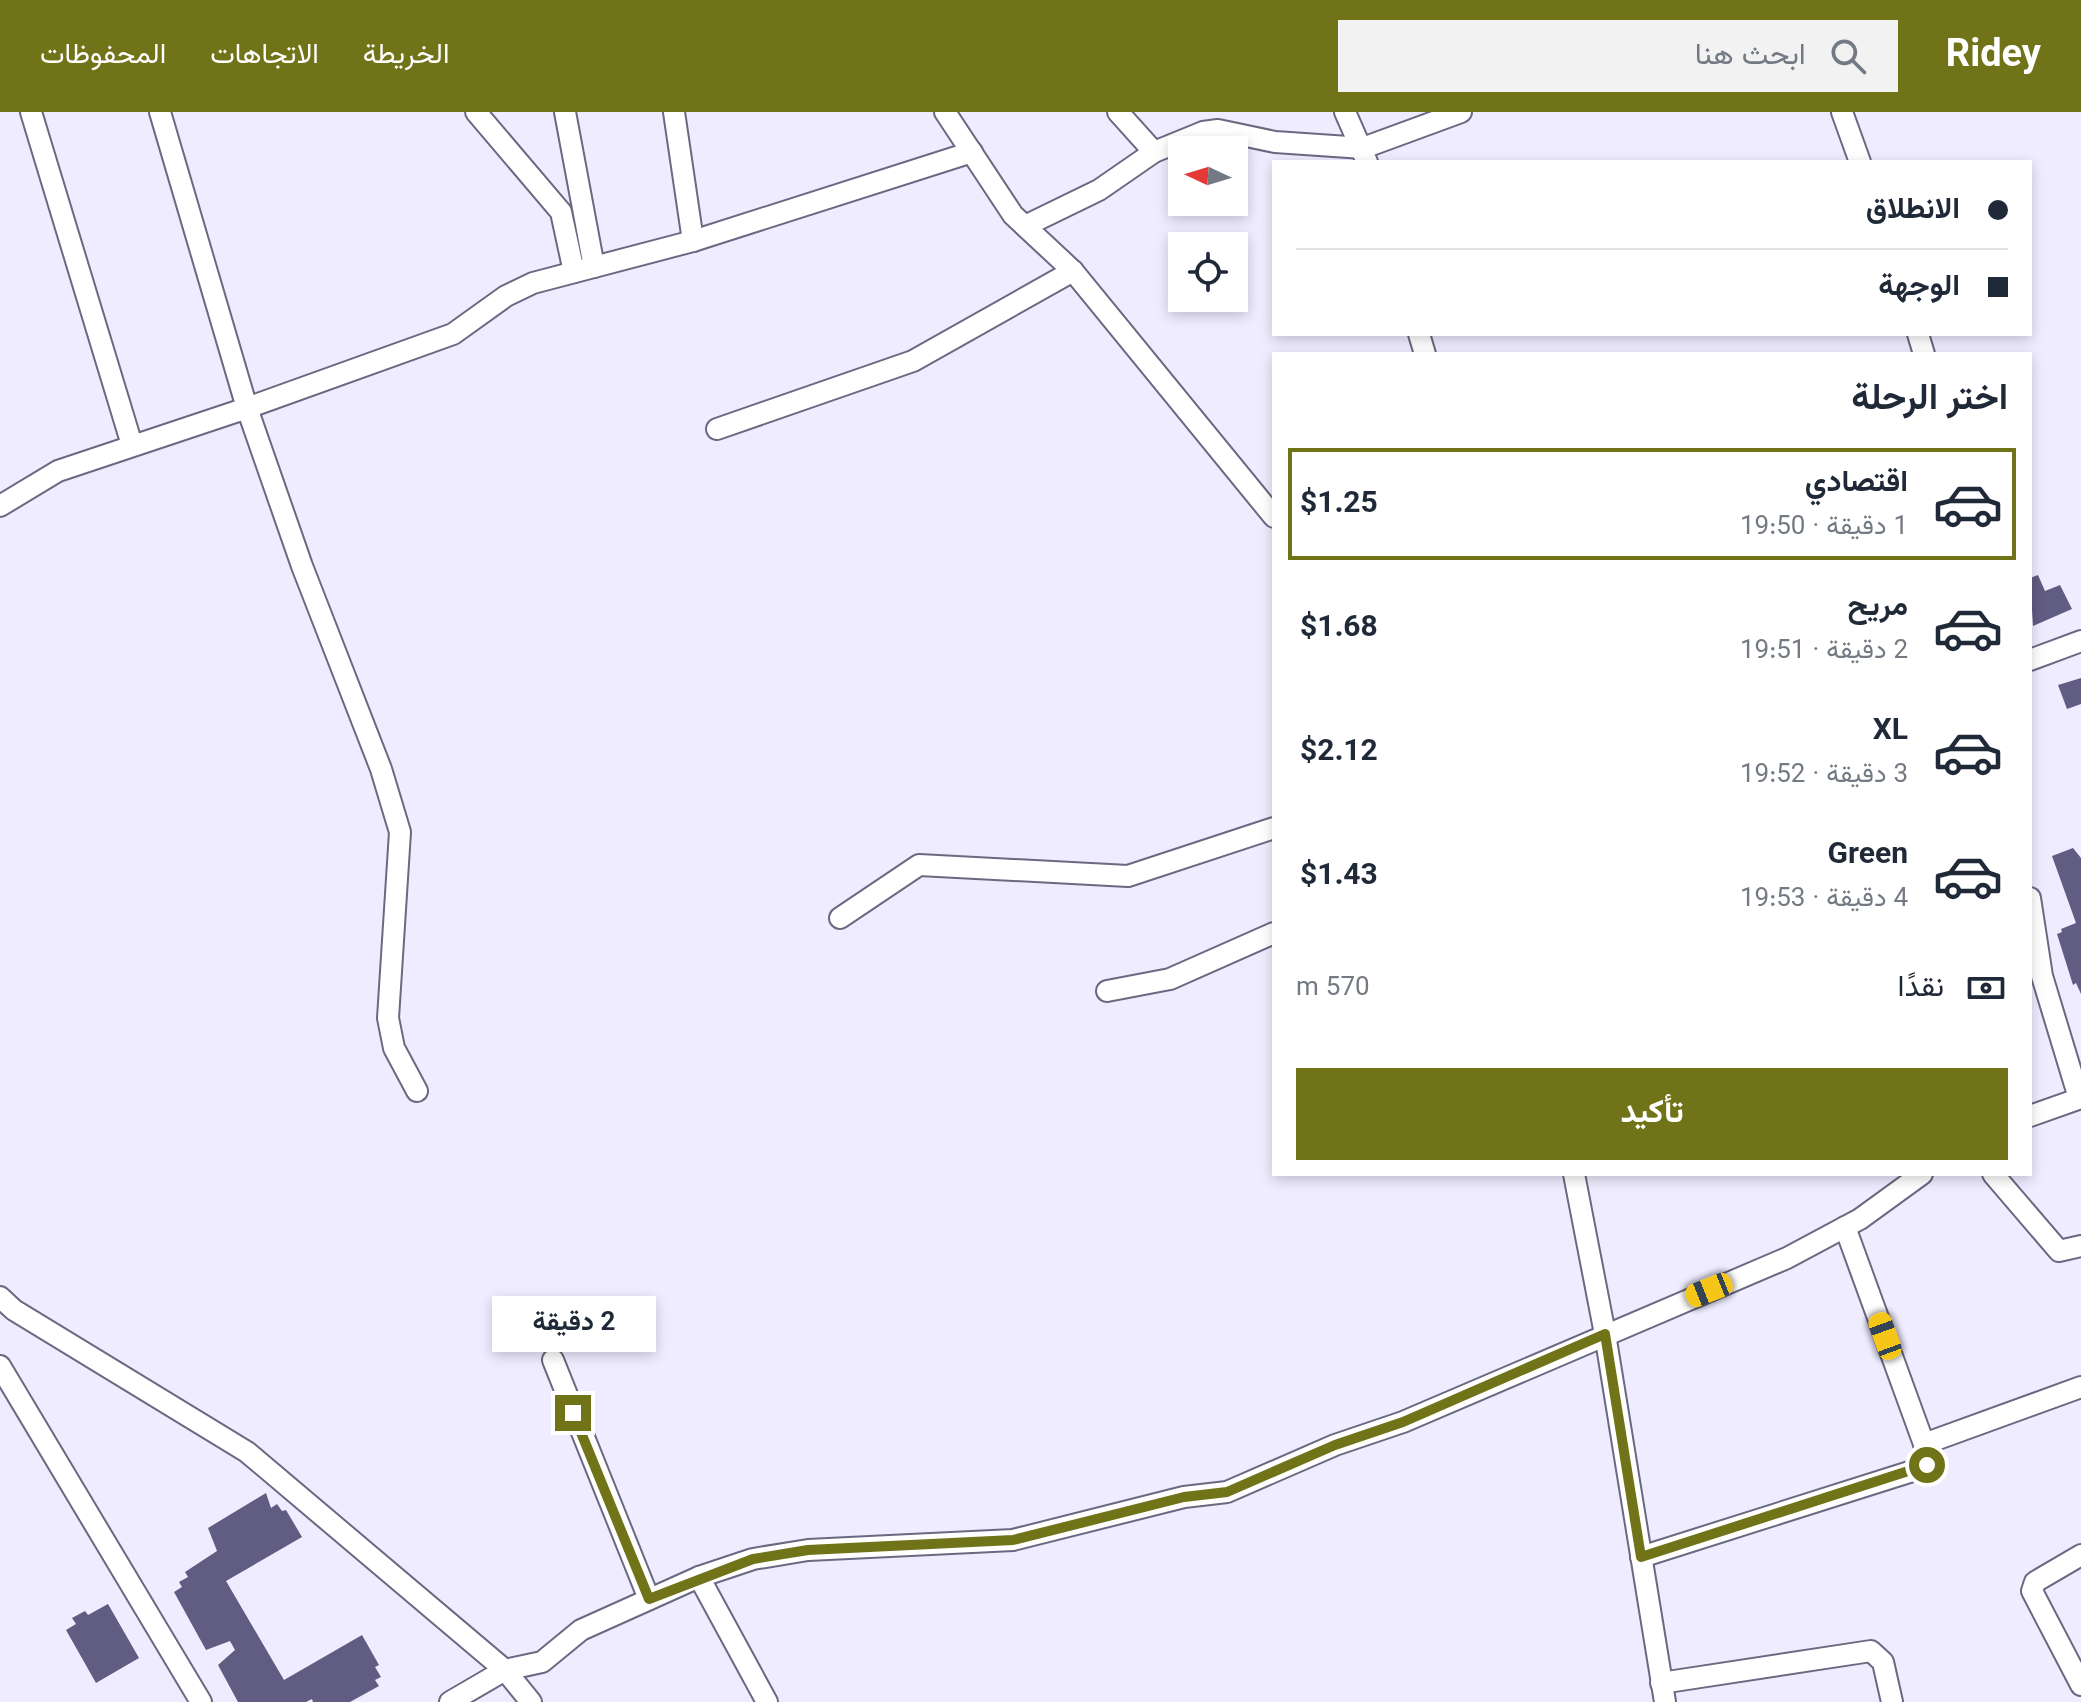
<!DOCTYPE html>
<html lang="ar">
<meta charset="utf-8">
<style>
body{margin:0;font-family:Georgia,Vazirmatn,serif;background:#f2f2f3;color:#1f2937;direction:rtl;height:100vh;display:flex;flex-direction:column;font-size:30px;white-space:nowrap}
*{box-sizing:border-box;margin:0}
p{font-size:26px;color:#747a83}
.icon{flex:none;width:44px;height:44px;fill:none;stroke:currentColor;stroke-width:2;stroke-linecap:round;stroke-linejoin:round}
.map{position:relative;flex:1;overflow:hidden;direction:ltr}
.drawer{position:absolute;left:1272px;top:240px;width:760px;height:824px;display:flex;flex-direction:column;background:#fff;border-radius:0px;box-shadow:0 4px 12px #0003;direction:rtl}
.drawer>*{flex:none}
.banner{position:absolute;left:1272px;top:48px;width:760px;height:176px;border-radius:0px;box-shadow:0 4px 12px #0003;direction:rtl;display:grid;align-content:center;height:176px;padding:0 24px;background:#fff}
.needle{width:52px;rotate:274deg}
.tools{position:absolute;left:1168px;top:24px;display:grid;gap:16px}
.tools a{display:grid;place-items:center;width:80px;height:80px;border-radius:0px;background:#fff;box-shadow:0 4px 12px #0003;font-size:40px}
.end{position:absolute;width:36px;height:36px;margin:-18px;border:10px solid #717319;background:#fff;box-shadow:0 0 0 4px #fff}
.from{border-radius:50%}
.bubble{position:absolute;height:56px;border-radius:0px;background:#fff;box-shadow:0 4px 12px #0003;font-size:26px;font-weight:700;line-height:56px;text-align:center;direction:rtl}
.car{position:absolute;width:24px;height:48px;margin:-24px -12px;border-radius:10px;box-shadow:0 0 6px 2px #0007;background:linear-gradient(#f5c518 24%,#345 0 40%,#f5c518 0 76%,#345 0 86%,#f5c518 0)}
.banner b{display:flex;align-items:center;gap:28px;height:76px;font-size:30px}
.banner b+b{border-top:2px solid #e0e1e3}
.banner i{width:20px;height:20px;background:#1f2937}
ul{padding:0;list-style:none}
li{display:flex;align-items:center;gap:24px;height:112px;margin:0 16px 12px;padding:0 8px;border:4px solid transparent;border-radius:0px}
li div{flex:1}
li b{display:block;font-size:30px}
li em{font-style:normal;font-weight:700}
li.current{border-color:#717319}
li>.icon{width:72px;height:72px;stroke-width:1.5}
h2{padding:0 24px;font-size:36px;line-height:96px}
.pay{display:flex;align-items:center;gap:20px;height:88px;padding:0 24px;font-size:30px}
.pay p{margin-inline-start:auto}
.cta{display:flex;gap:16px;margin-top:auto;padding:16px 24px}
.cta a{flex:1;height:92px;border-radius:0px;background:#717319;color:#fff;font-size:32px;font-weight:700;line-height:92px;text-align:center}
header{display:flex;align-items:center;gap:48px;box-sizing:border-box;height:112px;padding:0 40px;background:#717319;color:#fff}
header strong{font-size:38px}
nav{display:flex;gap:44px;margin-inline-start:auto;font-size:28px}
.search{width:560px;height:72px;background:#f2f2f3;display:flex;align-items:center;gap:20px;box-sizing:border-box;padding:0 28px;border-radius:0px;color:#747a83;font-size:30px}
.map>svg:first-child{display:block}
.building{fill:#615c81}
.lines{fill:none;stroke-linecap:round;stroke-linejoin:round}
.minor-casing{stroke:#6b6882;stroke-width:24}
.minor{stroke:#fff;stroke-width:20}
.route{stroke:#717319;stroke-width:10}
</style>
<header>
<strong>Ridey</strong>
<div class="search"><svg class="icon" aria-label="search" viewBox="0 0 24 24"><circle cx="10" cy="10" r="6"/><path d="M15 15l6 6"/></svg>ابحث هنا</div>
<nav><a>الخريطة</a><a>الاتجاهات</a><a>المحفوظات</a></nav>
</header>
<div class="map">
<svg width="2081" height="1590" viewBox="0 0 2081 1590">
<rect width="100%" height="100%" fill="#eeecfe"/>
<g class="building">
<polygon points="2038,463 2045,479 2060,473 2072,497 2033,514 2030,466"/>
<polygon points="2081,566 2081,592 2067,597 2058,573"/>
<polygon points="2073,736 2081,746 2081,882 2076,871 2073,873 2057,822 2062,820 2061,817 2076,811 2052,744"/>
<polygon points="266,1381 271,1396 277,1392 282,1399 286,1398 302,1425 226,1469 284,1568 362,1523 379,1553 375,1555 381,1565 375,1568 379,1574 350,1590 313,1590 312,1587 306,1590 238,1590 218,1553 235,1538 230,1529 206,1538 174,1480 182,1475 179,1470 188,1465 185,1460 217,1439 208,1416"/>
<polygon points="108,1492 139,1546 96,1571 66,1518 76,1512 72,1506 85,1499 88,1503"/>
</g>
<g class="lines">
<defs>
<g id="minor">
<polyline points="31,0 132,333"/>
<polyline points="160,0 247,296 302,454 381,657 400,720 388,906 394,936 417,979"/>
<polyline points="476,0 561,100 574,160"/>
<polyline points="565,0 594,155"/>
<polyline points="674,0 693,129"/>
<polyline points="945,0 1013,103 1073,159 1274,405"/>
<polyline points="1118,0 1154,40"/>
<polyline points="1345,0 1367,50"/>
<polyline points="1842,0 1860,50"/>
<polyline points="1025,114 1099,78 1154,40 1203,20 1218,18 1275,30 1363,36 1461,0"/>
<polyline points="1419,222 1425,242"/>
<polyline points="1918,222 1924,242"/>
<polyline points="717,317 913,249 1073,159"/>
<polyline points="0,394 58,359 247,296 453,222 506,184 533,171 693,129 972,40"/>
<polyline points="2030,548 2081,529"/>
<polyline points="2030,786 2042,864 2079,986"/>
<polyline points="840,806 919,753 1128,764 1274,716"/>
<polyline points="1107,879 1170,867 1274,821"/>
<polyline points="2030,1004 2081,986"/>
<polyline points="1574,1062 1605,1222 1665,1590"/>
<polyline points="1993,1062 2059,1139 2081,1134"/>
<polyline points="1845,1115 1924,1332 2081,1275"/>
<polyline points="0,1185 14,1198 247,1340 505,1558 531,1590"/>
<polyline points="553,1248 649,1487"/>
<polyline points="0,1254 201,1590"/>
<polyline points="2081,1443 2035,1470 2032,1479 2081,1573"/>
<polyline points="1641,1445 1922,1356 1929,1350 1924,1332"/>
<polyline points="699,1465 767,1590"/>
<polyline points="1661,1571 1871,1539 1883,1550 1892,1590"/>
<polyline points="450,1590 505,1558 542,1550 581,1518 699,1465 753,1447 808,1438 1013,1428 1184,1385 1227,1380 1335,1333 1403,1310 1787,1146 1860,1107 1922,1062"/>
</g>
</defs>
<use href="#minor" class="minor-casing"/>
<use href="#minor" class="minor"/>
</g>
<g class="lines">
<polyline class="route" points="573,1301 649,1487 753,1447 808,1438 1013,1428 1184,1385 1227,1380 1335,1333 1403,1310 1605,1222 1641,1445 1927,1353"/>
</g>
</svg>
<div class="tools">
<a><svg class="needle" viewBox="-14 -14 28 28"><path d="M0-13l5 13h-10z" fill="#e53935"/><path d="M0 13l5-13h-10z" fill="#747a83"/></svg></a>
<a><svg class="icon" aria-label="locate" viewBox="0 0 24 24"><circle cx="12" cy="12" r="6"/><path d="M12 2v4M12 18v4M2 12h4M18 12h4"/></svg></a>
</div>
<i class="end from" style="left:1927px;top:1353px"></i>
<i class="end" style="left:573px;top:1301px"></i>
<div class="bubble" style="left:492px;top:1184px;width:164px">2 دقيقة</div>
<i class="car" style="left:1709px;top:1178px;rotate:248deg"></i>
<i class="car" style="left:1885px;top:1224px;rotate:340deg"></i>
<div class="banner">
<b><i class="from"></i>الانطلاق</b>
<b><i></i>الوجهة</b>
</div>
<section class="drawer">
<h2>اختر الرحلة</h2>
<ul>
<li class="current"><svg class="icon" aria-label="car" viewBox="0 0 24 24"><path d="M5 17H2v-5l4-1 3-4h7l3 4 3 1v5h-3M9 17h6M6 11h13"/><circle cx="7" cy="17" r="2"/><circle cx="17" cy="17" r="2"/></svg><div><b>اقتصادي</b><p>1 دقيقة · 19:50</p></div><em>$1.25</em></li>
<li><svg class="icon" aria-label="car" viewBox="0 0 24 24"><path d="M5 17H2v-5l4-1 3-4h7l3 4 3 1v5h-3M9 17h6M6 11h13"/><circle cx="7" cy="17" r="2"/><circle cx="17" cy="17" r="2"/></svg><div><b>مريح</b><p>2 دقيقة · 19:51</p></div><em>$1.68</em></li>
<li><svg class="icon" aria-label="car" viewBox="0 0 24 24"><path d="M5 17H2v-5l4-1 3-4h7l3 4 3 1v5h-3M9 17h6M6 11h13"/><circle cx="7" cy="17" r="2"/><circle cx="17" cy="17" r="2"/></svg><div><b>XL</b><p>3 دقيقة · 19:52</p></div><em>$2.12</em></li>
<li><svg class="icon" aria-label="car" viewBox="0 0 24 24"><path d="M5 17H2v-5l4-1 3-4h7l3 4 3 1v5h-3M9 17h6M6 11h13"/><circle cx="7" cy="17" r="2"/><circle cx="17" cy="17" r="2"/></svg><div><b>Green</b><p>4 دقيقة · 19:53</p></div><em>$1.43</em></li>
</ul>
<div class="pay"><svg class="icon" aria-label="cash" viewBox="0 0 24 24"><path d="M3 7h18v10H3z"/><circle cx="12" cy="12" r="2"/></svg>نقدًا<p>570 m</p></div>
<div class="cta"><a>تأكيد</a></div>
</section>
</div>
